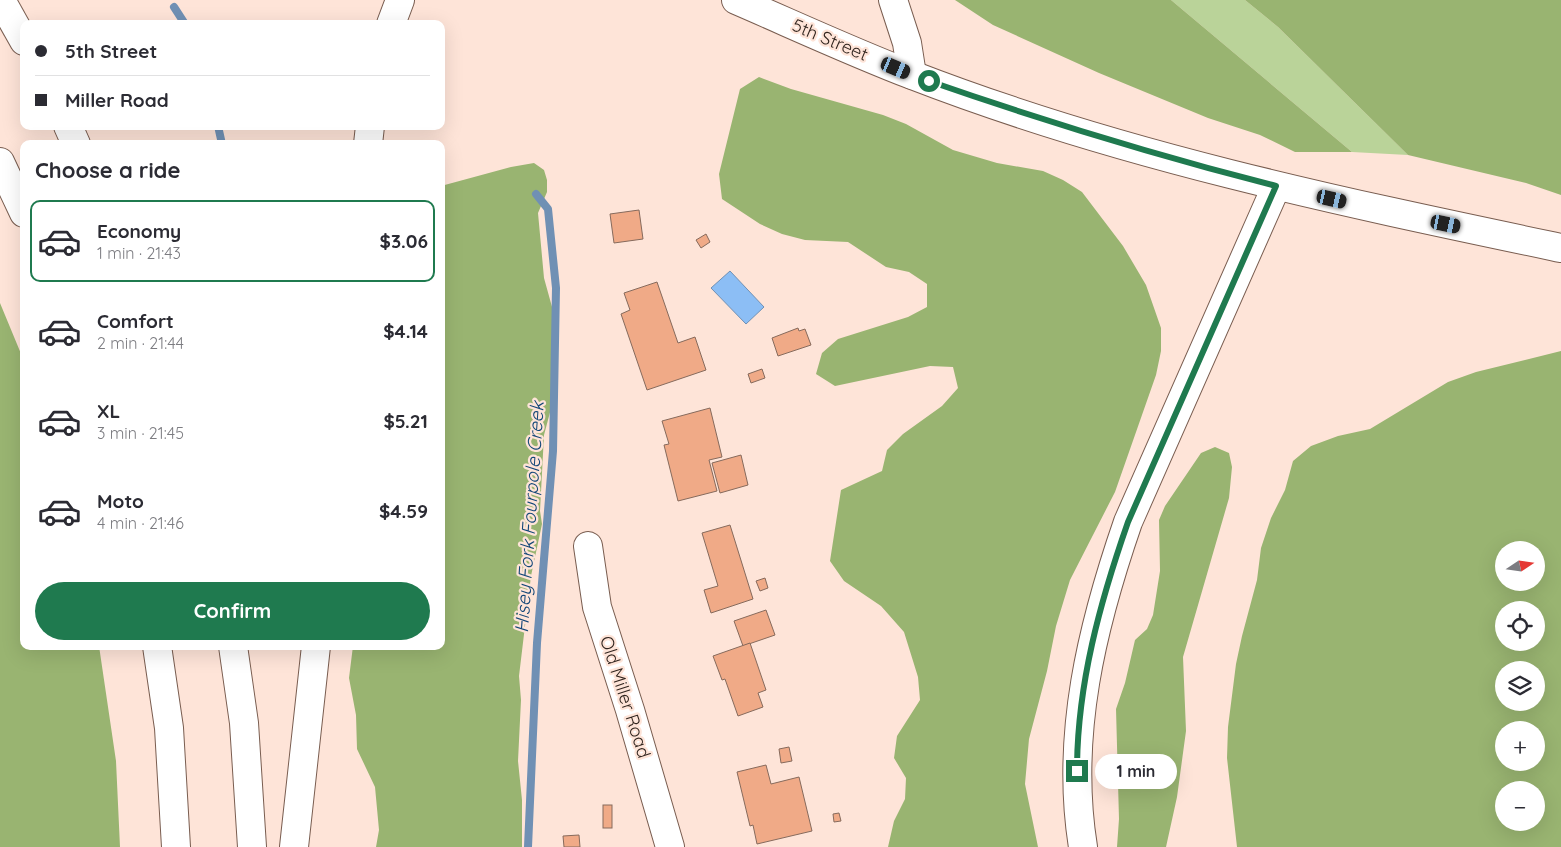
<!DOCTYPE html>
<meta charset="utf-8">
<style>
body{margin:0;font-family:Quicksand,sans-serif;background:#f7f7f7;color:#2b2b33;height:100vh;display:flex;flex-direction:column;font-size:19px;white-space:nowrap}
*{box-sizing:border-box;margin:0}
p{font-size:16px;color:#7c7c81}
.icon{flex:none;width:28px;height:28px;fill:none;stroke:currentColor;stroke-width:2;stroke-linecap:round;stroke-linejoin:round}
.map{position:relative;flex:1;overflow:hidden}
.details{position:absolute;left:20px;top:140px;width:425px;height:510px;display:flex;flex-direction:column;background:#fff;border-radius:10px;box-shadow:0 5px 20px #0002}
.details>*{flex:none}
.hud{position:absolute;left:20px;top:20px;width:425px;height:110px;border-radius:10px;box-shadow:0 5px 20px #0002;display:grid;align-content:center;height:110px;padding:0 15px;background:#fff}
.needle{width:32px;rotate:77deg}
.fabs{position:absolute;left:1495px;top:541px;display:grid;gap:10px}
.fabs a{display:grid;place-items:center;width:50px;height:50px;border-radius:50%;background:#fff;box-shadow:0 5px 20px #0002;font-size:25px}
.end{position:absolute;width:22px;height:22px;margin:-11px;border:6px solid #1f7a4f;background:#fff;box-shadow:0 0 0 2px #fff}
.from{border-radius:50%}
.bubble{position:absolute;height:35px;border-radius:18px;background:#fff;box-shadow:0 5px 20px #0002;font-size:16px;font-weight:800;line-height:35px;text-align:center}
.car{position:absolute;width:15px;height:30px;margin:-15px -8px;border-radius:6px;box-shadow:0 0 4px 1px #0007;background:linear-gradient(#222 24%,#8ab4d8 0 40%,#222 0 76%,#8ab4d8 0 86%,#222 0)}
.hud b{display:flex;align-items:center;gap:18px;height:48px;font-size:19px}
.hud b+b{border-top:1px solid #e1e1e2}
.hud i{width:12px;height:12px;background:#2b2b33}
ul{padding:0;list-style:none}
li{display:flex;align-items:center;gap:15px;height:82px;margin:0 10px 8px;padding:0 5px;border:2px solid transparent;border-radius:10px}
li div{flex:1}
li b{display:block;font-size:19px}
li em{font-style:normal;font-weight:800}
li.on{border-color:#1f7a4f}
li>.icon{width:45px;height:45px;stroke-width:1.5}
h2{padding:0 15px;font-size:22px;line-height:60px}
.cta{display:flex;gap:10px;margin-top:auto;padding:10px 15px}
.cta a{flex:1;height:58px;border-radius:30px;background:#1f7a4f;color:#fff;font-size:20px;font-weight:800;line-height:58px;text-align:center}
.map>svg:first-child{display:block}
.green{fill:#bad399}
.forest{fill:#99b471;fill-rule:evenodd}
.water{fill:#8cbef5;stroke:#7090b4}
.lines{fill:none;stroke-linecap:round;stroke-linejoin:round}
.stream{stroke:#7090b4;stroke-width:8}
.building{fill:#f0aa87;stroke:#866a5c}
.street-casing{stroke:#795d50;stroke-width:30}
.primary-casing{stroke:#795d50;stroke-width:30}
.highway-casing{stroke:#795d50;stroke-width:30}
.street{stroke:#fff;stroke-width:28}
.primary{stroke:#fff;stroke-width:28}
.highway{stroke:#fff;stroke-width:28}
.route{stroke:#1f7a4f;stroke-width:6}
.labels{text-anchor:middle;stroke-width:4.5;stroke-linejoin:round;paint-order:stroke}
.street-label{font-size:18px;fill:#30241e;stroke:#fee4d8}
.water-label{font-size:19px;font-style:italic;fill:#124678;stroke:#fee4d8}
</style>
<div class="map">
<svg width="1561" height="847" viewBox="0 0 1561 847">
<rect width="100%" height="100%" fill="#fee4d8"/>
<polygon class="green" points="1171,0 1245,0 1278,27 1408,155 1352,152"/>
<g class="forest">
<polygon points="955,0 1171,0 1352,152 1295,152 1260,135 1208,118 1099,73 993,25"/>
<polygon points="1245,0 1561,0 1561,195 1526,183 1408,155 1278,27"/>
<polygon points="759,77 791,89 883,115 906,124 953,150 997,163 1043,171 1063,180 1082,192 1123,246 1146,285 1161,328 1161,351 1156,375 1115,492 1070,580 1056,626 1047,671 1029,739 1025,784 1038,847 888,847 894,821 905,799 906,778 894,758 897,736 920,700 918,677 904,632 881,606 844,581 830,561 841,490 882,471 887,450 903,434 942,406 958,388 953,367 930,366 835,386 816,374 822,353 838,339 908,317 927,307 927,284 909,272 886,267 848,242 805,240 782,234 760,224 722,199 719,174 740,89"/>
<polygon points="534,163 544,170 547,180 547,192 538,213 544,278 557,325 557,386 544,435 540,511 542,524 531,576 519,676 521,700 518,761 522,800 522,847 376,847 379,830 375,787 357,749 356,715 349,678 353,646 441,646 441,186 511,167"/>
<polygon points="0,303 24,361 24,646 99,646 116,761 120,847 0,847"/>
<path d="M1561,351V847H1237L1227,758L1228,727L1236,664L1242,636L1257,580L1261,548L1271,518L1285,490L1293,461L1311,446L1338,436L1370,429L1448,382L1476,372ZM1504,550H1536V582H1504ZM1504,610H1536V642H1504ZM1504,670H1536V702H1504ZM1504,730H1536V762H1504ZM1504,790H1536V822H1504Z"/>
<polygon points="1215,447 1229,453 1232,467 1229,498 1183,657 1186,731 1177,797 1166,847 1117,847 1119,819 1116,709 1125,683 1135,640 1147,629 1153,615 1160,571 1159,520 1165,506 1201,453"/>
</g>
<polygon class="water" points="730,271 764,307 746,324 711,288"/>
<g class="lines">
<g class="stream">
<polyline points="174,7 185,24"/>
<polyline points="218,126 222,144"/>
<polyline points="528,847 537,643 553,451 556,288 548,209 536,194"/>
</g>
</g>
<g class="building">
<polygon points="639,210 643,239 614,243 610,214"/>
<polygon points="706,234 710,242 701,248 696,240"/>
<polygon points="657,282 678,343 695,337 706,370 647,390 621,314 630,310 624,293"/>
<polygon points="798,328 799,331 805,329 811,345 778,356 772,338"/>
<polygon points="762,369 765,378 751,383 748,374"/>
<polygon points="710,408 722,457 709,460 717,491 678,501 664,445 669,444 662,421"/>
<polygon points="741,455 748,485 720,493 712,463"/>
<polygon points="730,525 753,599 711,613 704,590 718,586 702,533"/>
<polygon points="765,578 768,588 760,591 756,581"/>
<polygon points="766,610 775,635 743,646 734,621"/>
<polygon points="750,643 766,690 758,693 763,707 738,716 725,679 722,680 713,656"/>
<polygon points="789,747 792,761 781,763 779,749"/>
<polygon points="766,765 771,784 799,777 812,831 757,844 753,825 750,826 737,772"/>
<rect x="603" y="805" width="9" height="23"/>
<polygon points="839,813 841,821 834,822 833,814"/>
<polygon points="579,835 580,847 564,847 563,836"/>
</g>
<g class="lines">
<defs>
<g id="street">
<polyline points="893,0 907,43 912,75"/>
<polyline points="588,546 597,607 630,710 670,847"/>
<path d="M1083,847C1065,736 1092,626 1128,522L1276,187"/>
</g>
<path id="primary" d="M736,0C794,25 852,52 912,75C1121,156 1342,202 1561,248"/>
<g id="highway">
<polyline points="1,0 24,41"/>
<polyline points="391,24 400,0"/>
<polyline points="68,126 76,144"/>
<polyline points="368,144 370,126"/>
<polyline points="0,162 24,213"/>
<polyline points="157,646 169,728 176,847"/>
<polyline points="233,646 244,723 252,847"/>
<polyline points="294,847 316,646"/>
</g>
</defs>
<use href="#street" class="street-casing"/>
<use href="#primary" class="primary-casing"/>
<use href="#highway" class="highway-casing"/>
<use href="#street" class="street"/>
<use href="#primary" class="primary"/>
<use href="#highway" class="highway"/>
</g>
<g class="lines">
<path class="route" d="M929,81C1044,121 1159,156 1276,186L1128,522C1100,602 1077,685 1077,771"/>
</g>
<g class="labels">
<g class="street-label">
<text transform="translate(830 40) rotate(23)" y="6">5th Street</text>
<text transform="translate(625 697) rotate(72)" y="6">Old Miller Road</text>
</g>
<g class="water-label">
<text transform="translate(529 517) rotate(-86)" y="7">Hisey Fork Fourpole Creek</text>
</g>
</g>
</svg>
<div class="fabs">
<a><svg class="needle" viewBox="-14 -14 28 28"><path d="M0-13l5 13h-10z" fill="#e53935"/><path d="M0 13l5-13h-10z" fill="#7c7c81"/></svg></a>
<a><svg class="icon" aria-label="locate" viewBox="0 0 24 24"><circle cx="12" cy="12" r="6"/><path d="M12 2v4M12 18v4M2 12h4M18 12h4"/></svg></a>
<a><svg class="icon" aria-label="layers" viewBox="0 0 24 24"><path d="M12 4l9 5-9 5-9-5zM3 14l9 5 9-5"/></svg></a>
<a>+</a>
<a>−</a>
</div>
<i class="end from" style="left:929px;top:81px"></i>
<i class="end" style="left:1077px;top:771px"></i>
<div class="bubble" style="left:1095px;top:754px;width:82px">1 min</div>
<i class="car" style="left:896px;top:68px;rotate:113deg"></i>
<i class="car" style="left:1332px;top:199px;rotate:103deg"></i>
<i class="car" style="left:1446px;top:224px;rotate:102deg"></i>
<div class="hud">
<b><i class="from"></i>5th Street</b>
<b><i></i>Miller Road</b>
</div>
<section class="details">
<h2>Choose a ride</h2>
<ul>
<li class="on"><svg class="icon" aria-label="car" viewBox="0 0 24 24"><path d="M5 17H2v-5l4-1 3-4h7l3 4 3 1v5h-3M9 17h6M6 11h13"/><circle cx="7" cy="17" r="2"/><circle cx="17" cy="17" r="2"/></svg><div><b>Economy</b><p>1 min · 21:43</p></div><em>$3.06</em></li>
<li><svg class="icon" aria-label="car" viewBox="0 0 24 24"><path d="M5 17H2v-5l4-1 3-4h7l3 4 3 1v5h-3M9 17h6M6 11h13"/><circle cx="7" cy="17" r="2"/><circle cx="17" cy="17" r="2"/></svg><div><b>Comfort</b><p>2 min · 21:44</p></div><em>$4.14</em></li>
<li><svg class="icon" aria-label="car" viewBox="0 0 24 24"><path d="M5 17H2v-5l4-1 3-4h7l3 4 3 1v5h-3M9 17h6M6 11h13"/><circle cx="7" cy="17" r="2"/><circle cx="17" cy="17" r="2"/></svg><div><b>XL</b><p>3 min · 21:45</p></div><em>$5.21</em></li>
<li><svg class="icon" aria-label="car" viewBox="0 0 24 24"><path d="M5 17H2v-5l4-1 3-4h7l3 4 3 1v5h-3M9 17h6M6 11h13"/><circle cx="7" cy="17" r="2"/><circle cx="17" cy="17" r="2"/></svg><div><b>Moto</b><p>4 min · 21:46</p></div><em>$4.59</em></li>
</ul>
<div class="cta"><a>Confirm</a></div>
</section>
</div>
